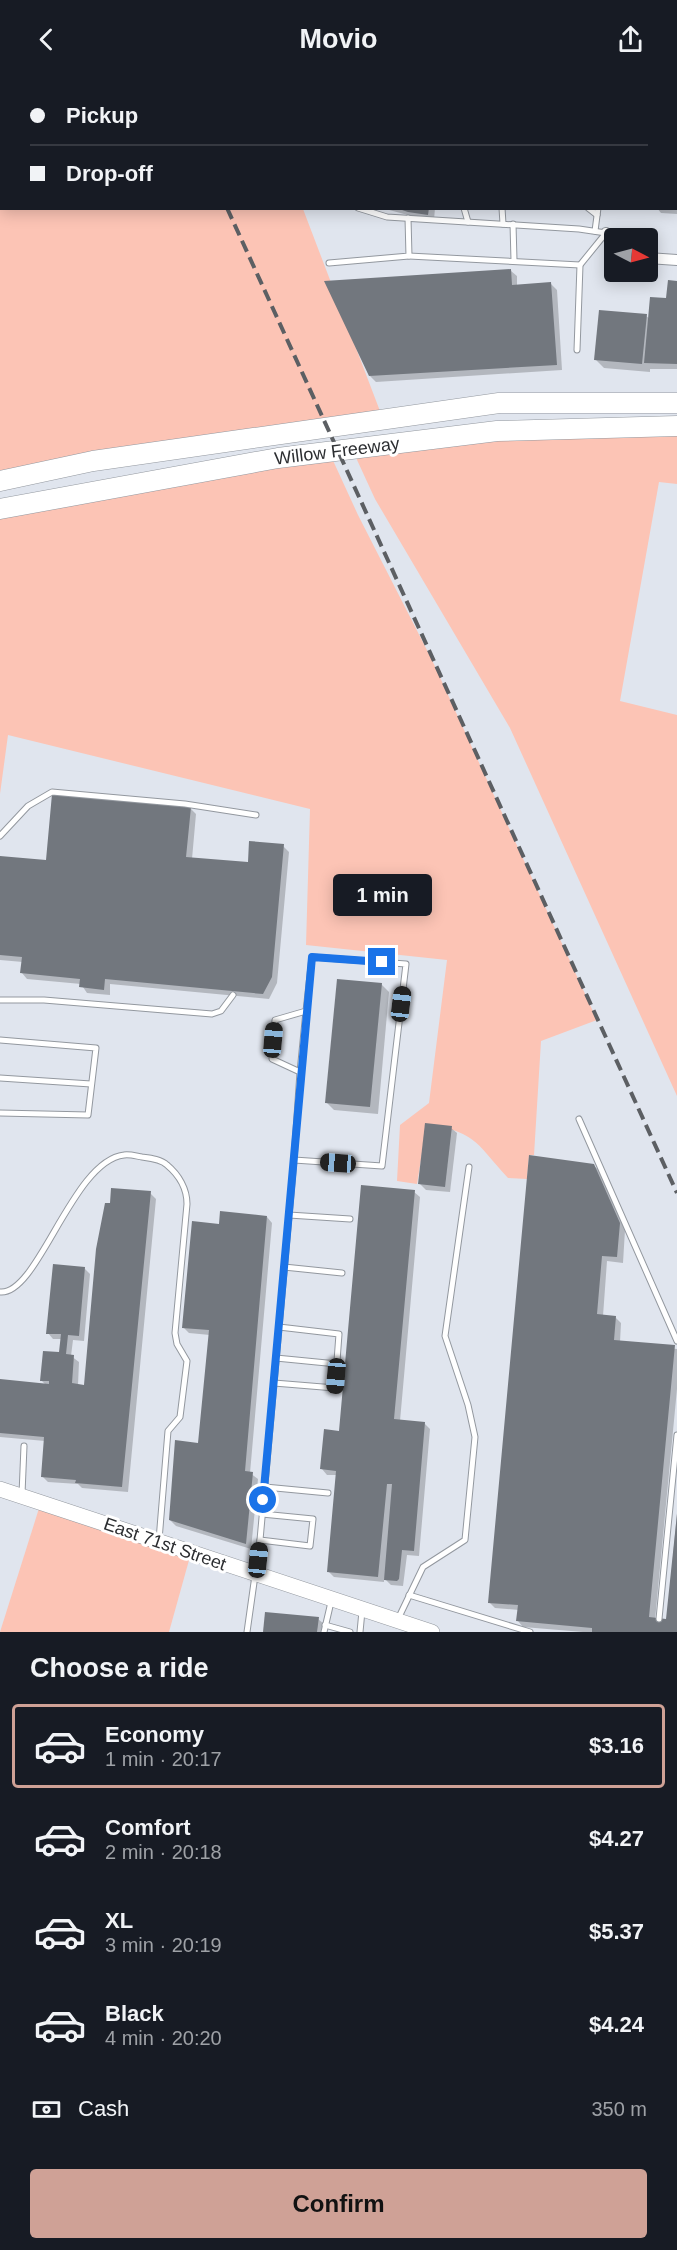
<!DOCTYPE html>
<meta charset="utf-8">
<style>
body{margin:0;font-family:Arial,sans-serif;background:#20242c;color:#f1f3f6;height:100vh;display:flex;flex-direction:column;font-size:22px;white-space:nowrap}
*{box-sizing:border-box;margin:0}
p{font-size:20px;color:#9ea1a6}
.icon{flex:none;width:33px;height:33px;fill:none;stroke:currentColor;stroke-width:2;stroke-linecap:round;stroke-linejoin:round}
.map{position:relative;height:1554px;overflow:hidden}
.side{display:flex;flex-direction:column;background:#171b24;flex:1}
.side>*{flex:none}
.banner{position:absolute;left:0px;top:0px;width:678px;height:132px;box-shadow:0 3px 15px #0003;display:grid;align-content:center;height:132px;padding:0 30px;background:#171b24}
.needle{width:39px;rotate:96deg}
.controls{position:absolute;left:604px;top:150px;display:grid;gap:12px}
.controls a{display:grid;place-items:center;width:54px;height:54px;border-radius:6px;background:#171b24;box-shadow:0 3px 15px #0003;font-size:30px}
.end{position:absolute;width:27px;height:27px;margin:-14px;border:8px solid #1a73e8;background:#fff;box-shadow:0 0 0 3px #fff}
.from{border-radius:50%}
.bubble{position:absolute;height:42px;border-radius:6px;background:#171b24;box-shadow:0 3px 15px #0003;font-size:20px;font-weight:600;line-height:42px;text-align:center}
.car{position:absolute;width:18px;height:36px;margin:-18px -9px;border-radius:8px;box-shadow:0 0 4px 2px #0007;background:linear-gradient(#222 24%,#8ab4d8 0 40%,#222 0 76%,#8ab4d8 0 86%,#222 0)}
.banner b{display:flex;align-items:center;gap:21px;height:57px;font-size:22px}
.banner b+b{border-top:2px solid #363941}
.banner i{width:15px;height:15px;background:#f1f3f6}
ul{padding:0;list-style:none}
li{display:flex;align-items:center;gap:18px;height:84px;margin:0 12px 9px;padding:0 18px;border:3px solid transparent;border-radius:6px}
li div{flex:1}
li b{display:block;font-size:22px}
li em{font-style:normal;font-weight:600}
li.active{border-color:#cfa196}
li>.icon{width:54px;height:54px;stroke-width:1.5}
h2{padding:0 30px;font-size:27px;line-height:72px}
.pay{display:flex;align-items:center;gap:15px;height:66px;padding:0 30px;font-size:22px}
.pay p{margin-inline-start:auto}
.primary-button{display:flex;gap:12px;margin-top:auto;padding:12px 30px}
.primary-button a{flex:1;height:69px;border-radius:6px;background:#cfa196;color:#111;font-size:24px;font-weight:600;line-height:69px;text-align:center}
header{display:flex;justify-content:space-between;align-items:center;height:78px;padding:0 30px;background:#171b24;font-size:27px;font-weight:600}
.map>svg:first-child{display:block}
.green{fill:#fcc4b5}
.shadow{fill:#0003}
.building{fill:#72777e}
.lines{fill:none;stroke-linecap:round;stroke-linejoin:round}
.lane-casing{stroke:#93989f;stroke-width:7}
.street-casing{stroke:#93989f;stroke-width:12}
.secondary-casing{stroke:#93989f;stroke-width:16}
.highway-casing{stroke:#93989f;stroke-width:21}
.lane{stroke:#fff;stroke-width:5}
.street{stroke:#fff;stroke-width:10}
.secondary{stroke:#fff;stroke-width:15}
.highway{stroke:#fff;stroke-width:20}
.rail{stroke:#5c5f63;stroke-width:4;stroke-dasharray:12 6;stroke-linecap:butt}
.route{stroke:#1a73e8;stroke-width:8}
.labels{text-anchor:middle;stroke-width:6;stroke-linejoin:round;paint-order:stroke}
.street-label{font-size:18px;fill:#2c2e31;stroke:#fff}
</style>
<header><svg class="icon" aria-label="back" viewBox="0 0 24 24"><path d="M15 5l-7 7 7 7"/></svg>Movio<svg class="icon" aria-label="share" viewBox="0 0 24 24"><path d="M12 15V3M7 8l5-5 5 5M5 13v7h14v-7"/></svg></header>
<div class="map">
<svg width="677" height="1554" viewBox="0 0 677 1554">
<rect width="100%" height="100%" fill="#e0e5ee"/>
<g class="green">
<polygon points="0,0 307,0 2,2 2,130 303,131 383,341 0,403"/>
<polygon points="677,348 677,406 659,404 620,623 677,637 677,1018 510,650 375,421 352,371"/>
<path d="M330,376L358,437L432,582L597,942L541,963L534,1077H529L527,1101L508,1100C479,1069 477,1054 431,1047L423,1069L417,1106L397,1103L400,1047L429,1025L447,882L306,867L310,731L8,657L0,716V431Z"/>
<polygon points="41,1424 191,1475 169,1554 0,1554"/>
</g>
<g class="shadow">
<polygon points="360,0 404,0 359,2"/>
<polygon points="507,0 587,0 589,2 507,2"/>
<polygon points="618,0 677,1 677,136 661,135 657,130 676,130 676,2"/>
<polygon points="382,130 435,130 434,142 415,139"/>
<polygon points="511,193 517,198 517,208 551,206 557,212 562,292 376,304 370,298"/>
<polygon points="677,204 677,291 650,291 650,294 604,290 596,282 646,238 650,241 668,221"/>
<polygon points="190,730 196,736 192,781 249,786 283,768 289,774 277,905 269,921 110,906 110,917 87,915 81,906 27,901 22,895 23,884 0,882 0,790 47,784"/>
<polygon points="381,906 389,914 378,1036 334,1032 326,1024"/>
<polygon points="451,1050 457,1055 450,1114 426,1112 420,1106"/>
<polygon points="593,1087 600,1093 625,1152 623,1185 607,1183 603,1238 615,1239 621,1245 620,1264 677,1271 677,1311 655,1542 667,1543 677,1435 677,1554 583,1554 523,1549 518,1543 519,1532 495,1530 489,1524"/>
<polygon points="414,1114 420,1119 400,1343 424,1345 430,1351 419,1478 407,1477 403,1508 391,1507 384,1500 384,1504 334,1499 328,1493 337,1397 327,1397 322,1391 341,1354"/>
<polygon points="150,1115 156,1121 128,1414 82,1410 78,1406 48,1404 42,1398 45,1363 0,1359 0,1302 46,1307 41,1302 60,1276 62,1261 53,1261 48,1255 84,1190 90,1196 84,1263 73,1262 71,1278 79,1284 78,1307 85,1308"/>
<polygon points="267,1139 272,1145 250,1395 258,1401 251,1471 176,1448 170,1442 200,1366 210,1257 189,1255 183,1249"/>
<polygon points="318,1541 324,1546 323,1554 264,1554"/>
</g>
<g class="building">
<polygon points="396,130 429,130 428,137 408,134"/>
<polygon points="511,191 512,207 551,204 557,287 369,298 324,203"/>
<polygon points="668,202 677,203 677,286 644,285 650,219 666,220"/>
<polygon points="599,232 647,236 642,286 594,282"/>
<polygon points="52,716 191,729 186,779 248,784 249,763 284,766 272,899 263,916 105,901 104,912 79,909 80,901 20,895 22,879 0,877 0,778 46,782"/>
<polygon points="337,901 382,905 370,1029 325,1025"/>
<polygon points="425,1045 452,1048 445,1109 418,1106"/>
<polygon points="529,1077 594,1086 620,1145 617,1179 602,1178 597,1236 616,1238 614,1262 675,1267 649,1539 666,1541 677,1436 677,1554 592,1554 592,1550 516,1543 518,1527 488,1525"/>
<polygon points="361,1107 415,1112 394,1341 425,1344 414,1473 402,1472 399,1501 397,1503 384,1502 392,1406 387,1406 378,1499 327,1494 336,1393 320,1391 324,1351 339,1353"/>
<polygon points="111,1110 151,1113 122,1409 75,1405 76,1402 41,1399 44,1359 0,1355 0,1301 49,1306 49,1303 40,1303 43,1273 59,1274 61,1256 46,1256 53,1186 85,1189 79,1258 68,1257 66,1276 74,1277 72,1305 84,1307 96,1171 105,1125 110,1125"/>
<polygon points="220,1133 267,1138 245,1393 253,1394 246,1466 169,1442 175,1362 198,1365 209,1252 182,1250 192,1143 219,1146"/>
<polygon points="265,1534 319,1539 317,1554 263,1554"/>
</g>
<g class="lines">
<defs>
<g id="lane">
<polyline points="426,0 426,2"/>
<polyline points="321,2 321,0"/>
<polyline points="479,2 479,0"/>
<polyline points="590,2 590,0"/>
<polyline points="612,2 612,0"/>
<polyline points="358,130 387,139 579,151 606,155"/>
<polyline points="464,130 468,144"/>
<polyline points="502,130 503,146"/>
<polyline points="588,130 597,137"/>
<polyline points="513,146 514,182"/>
<polyline points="595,153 598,130"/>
<polyline points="409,178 580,187"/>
<polyline points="329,185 409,178 408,140"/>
<polyline points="577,272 580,187 606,155"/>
<polyline points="0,758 28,728 52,714 185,726 256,737"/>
<polyline points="0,922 44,922 212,936 221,933 233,917"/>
<polyline points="0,962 96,970 88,1037 0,1035"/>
<polyline points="300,994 306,933"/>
<polyline points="0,1000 91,1006"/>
<polyline points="579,1041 677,1263"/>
<polyline points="289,1137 350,1141"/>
<polyline points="284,1189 342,1195"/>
<path d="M0,1214C38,1218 72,1083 124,1077C129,1076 136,1078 142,1079C150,1080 161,1081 167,1087C179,1097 187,1111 187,1126L175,1255L177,1266L187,1283L180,1339L168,1353L159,1462"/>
<polyline points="276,1280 337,1286"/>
<polyline points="274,1305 335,1310 339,1256 279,1249"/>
<polyline points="265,1409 328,1415"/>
<polyline points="22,1416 24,1368"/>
<polyline points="260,1462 310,1468 313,1441 262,1436"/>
<polyline points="409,1517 530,1554"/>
<polyline points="398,1541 423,1489 465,1462 475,1359 468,1327 445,1258 469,1089"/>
<polyline points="659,1541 677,1357"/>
<polyline points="325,1547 350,1554"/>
<polyline points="247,1554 260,1462 294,1082 382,1088 406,886 312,879 306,933 275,942 272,981 300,994 294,1082"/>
<polyline points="324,1554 331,1524"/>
<polyline points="360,1554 362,1533"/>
</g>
<g id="street">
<polyline points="606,155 615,162"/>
<polyline points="648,180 677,182"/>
</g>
<polyline id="secondary" points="0,1411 432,1554"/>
<g id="highway">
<polyline points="0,403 93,383 499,325 677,325"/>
<polyline points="0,431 278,380 497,353 677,348"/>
</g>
</defs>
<use href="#lane" class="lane-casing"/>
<use href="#street" class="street-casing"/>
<use href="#secondary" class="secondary-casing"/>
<use href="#highway" class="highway-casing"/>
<use href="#lane" class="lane"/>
<use href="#street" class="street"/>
<use href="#secondary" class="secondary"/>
<use href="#highway" class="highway"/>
<g class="rail">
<polyline points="171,0 171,2"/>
<polyline points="227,130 677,1115"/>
</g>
</g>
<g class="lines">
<polyline class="route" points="263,1422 312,879 382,884"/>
</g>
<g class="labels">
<g class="street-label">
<text transform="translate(337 373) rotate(-7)" y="6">Willow Freeway</text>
<text transform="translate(165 1466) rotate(19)" y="6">East 71st Street</text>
</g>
</g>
</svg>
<div class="controls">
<a><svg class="needle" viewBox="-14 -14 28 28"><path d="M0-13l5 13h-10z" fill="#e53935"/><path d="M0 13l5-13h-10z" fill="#9ea1a6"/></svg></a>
</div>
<i class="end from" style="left:263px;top:1422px"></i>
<i class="end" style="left:382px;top:884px"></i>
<div class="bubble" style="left:333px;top:796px;width:99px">1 min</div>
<i class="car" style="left:401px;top:926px;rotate:7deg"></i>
<i class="car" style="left:273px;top:962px;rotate:5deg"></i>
<i class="car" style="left:338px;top:1085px;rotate:274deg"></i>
<i class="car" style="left:336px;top:1298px;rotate:185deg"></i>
<i class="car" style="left:258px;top:1482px;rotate:6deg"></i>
<div class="banner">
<b><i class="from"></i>Pickup</b>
<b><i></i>Drop-off</b>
</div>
</div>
<section class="side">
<h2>Choose a ride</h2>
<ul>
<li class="active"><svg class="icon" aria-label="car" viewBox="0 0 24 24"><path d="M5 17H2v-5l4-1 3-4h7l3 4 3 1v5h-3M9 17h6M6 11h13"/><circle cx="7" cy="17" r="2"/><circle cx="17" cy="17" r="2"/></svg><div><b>Economy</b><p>1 min · 20:17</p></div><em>$3.16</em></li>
<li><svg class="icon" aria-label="car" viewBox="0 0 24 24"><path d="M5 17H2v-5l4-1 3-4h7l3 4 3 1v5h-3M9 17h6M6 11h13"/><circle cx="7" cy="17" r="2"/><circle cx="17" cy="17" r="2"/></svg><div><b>Comfort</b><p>2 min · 20:18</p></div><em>$4.27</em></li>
<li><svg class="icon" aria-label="car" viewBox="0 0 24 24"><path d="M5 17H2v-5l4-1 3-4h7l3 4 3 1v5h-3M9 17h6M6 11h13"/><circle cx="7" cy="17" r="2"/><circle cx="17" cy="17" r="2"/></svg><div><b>XL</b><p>3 min · 20:19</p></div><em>$5.37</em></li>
<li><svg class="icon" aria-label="car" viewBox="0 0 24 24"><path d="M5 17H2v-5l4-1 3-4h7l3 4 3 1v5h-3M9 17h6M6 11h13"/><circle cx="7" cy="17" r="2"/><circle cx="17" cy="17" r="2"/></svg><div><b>Black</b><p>4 min · 20:20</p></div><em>$4.24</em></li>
</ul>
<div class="pay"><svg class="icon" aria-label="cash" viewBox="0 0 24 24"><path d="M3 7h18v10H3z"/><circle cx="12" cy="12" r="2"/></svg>Cash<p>350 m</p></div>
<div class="primary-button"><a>Confirm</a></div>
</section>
